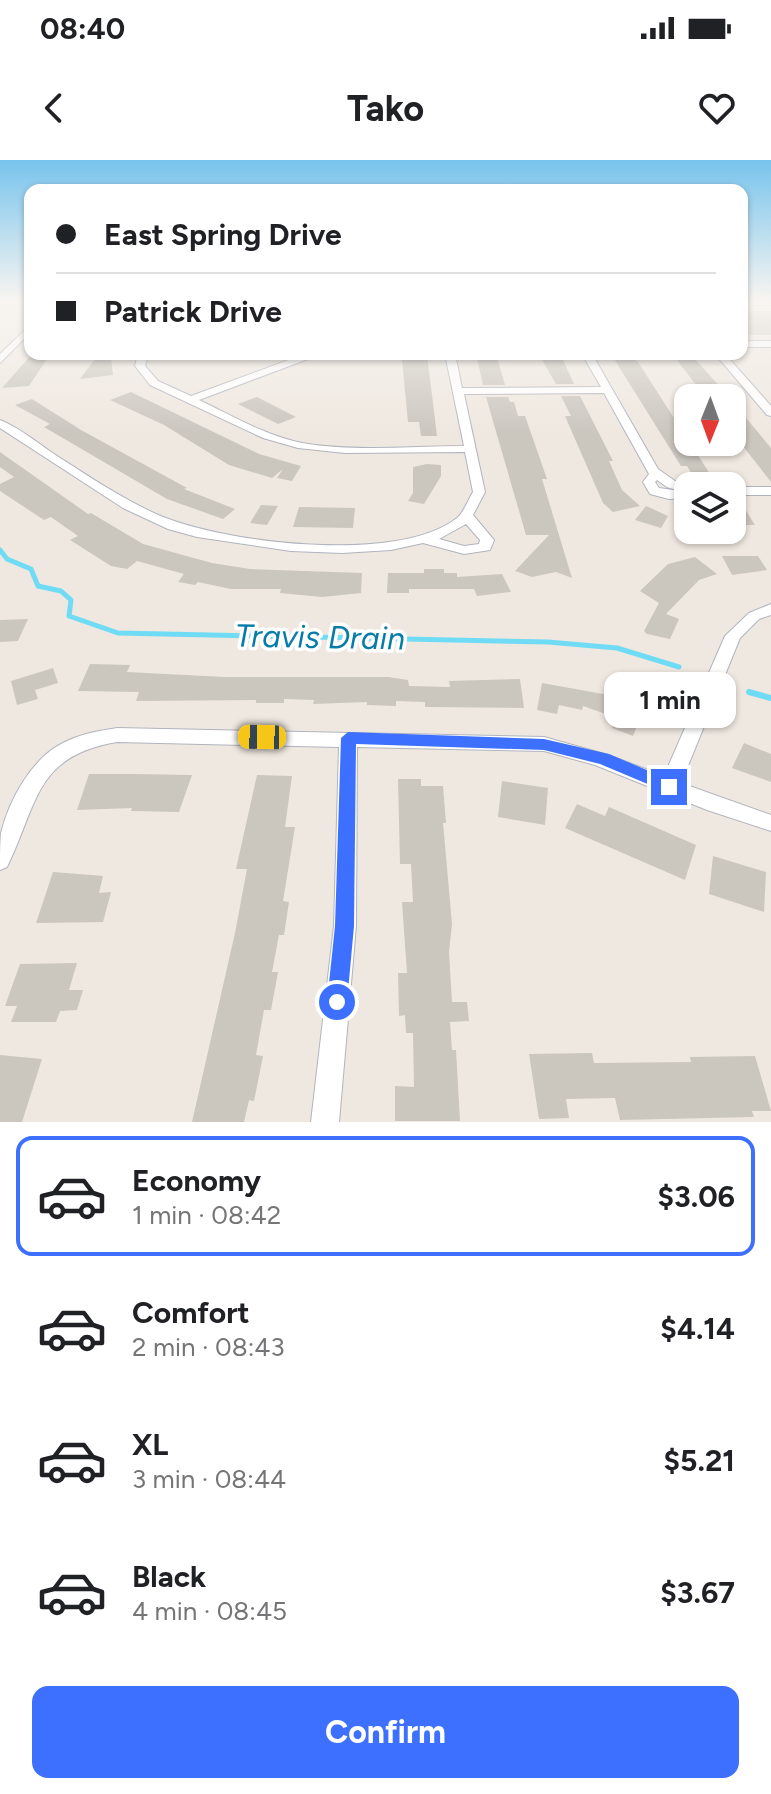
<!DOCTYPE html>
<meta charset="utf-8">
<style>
body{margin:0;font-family:Figtree,sans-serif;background:#f6f6f6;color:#202124;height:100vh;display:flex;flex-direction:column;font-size:30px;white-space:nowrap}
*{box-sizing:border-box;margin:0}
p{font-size:26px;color:#757577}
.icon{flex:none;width:44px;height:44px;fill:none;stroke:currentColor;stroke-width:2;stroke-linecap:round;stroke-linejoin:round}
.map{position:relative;height:962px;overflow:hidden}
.drawer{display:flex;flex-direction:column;background:#fff;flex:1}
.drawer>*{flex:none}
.top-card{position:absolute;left:24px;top:24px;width:724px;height:176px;border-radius:16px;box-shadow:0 2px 6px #0004;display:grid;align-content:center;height:176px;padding:0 32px;background:#fff}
.needle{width:52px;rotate:181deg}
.controls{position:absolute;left:674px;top:224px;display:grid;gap:16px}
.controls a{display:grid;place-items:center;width:72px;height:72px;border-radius:16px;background:#fff;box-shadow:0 2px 6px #0004;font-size:40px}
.end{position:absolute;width:36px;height:36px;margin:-18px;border:10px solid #3e70ff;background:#fff;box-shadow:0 0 0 4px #fff}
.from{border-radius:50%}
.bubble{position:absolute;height:56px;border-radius:16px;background:#fff;box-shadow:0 2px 6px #0004;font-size:26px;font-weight:700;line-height:56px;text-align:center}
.car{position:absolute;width:24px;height:48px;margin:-24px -12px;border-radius:10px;box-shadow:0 0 6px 2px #0007;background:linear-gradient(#f5c518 24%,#345 0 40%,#f5c518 0 76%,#345 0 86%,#f5c518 0)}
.top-card b{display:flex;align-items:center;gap:28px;height:76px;font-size:30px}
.top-card b+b{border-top:2px solid #e0e0e0}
.top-card i{width:20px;height:20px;background:#202124}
ul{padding:14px 0 0;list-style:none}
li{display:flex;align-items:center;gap:24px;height:120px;margin:0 16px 12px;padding:0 16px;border:4px solid transparent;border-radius:16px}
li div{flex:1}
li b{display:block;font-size:30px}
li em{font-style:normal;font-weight:700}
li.on{border-color:#3e70ff}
li>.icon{width:72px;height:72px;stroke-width:1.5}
.primary-button{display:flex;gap:16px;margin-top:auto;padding:16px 32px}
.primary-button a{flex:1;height:92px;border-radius:16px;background:#3e70ff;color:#fff;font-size:32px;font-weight:700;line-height:92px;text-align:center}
.status{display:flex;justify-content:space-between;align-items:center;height:56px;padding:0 40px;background:#fff;direction:ltr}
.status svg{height:22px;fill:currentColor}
header{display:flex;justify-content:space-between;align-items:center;height:104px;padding:0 32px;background:#fff;font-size:36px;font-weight:700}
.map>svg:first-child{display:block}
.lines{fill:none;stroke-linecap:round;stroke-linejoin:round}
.stream-far1{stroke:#70dbf4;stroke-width:5}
.stream{stroke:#70dbf4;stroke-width:6}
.building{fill:#cbc6be}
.minor-casing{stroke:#b0b4be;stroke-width:2}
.minor{fill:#fff;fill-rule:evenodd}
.route{fill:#3e70ff}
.labels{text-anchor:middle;stroke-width:7;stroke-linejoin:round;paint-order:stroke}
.water-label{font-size:32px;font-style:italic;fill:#087ca8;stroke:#fff}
</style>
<div class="status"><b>08:40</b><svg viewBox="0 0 49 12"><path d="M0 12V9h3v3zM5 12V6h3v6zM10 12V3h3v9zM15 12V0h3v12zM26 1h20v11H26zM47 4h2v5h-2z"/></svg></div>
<header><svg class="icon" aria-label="back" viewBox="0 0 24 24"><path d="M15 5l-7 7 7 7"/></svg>Tako<svg class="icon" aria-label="heart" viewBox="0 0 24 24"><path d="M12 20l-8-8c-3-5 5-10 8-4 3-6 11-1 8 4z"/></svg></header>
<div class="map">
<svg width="771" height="962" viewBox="0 0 771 962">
<rect width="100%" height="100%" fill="#efe8e0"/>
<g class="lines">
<polyline class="stream-far1" points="0,390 7,399 31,409 38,426 61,431 71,440 69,456 118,473 548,482 617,488 679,507"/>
<polyline class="stream" points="749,532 771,538"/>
</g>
<g class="building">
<polygon points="742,151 771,151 771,175 750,175 742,167"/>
<polygon points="32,194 50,194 29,226 2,228"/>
<polygon points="407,194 427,194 437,276 421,276 419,262 408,262 402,200 407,200"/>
<polygon points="476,194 496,194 505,225 483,225"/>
<polygon points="611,194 628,194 638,202 710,314 692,314 687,306 681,306"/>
<polygon points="111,198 113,215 80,219 95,199"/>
<polygon points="541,198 562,198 574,224 556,224"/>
<polygon points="677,200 696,200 730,238 706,238"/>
<polygon points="131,232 259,294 301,306 292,321 277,318 283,309 272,318 229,305 164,265 110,240"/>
<polygon points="561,236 580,236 613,301 609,301 622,330 640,346 613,352 603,343 565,256 571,256"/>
<polygon points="257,237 296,257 278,264 238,244"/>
<polygon points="486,237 508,237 510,242 514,242 518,256 525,256 547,319 542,319 572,418 556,412 532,417 515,411 549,375 526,375"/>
<polygon points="32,239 81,270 187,328 184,329 235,349 223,359 167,339 44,267 50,264 15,245"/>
<polygon points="732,241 771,288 771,322 732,272"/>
<polygon points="0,292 88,354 91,353 143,384 212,403 250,409 362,413 361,433 322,437 280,433 281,429 231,429 198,422 195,425 178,422 184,414 137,401 127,409 111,406 70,380 78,376 51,357 44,360 0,331 0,324 14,317 0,307"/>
<polygon points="427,304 441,305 441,316 424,344 408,341 413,333 413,307"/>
<polygon points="261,345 278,346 267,365 250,363"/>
<polygon points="646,346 668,356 661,368 635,360"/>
<polygon points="299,347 355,348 353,368 293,367"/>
<polygon points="732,349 745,349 755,365 732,365"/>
<polygon points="722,396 758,396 767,410 732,415"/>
<polygon points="695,397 717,414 699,420 666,454 679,459 670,479 647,474 644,471 659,443 640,431 668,404"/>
<polygon points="424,409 444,409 444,413 457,413 457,417 502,414 511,432 477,436 474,429 409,429 409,433 387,433 388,413 424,413"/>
<polygon points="28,459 18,481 0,482 0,460"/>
<polygon points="90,504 130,505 127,512 225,517 388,517 408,520 409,526 450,527 449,521 520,519 524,548 425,547 425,542 396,541 396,546 367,545 367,542 313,544 314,540 284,539 284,543 256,543 256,540 136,541 139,532 78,531"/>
<polygon points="53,508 58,523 35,530 38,539 17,545 11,521"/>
<polygon points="542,523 603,534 644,549 633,576 612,568 617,558 583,546 582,550 559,545 557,554 537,550"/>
<polygon points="744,583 771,594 771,622 732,608"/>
<polygon points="89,614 134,614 192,615 179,652 131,651 132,648 77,650"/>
<polygon points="257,615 292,616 285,667 295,667 283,741 289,742 284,775 279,775 272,812 278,812 271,850 264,850 256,895 263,896 254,941 249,940 244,962 192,962 235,773 247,709 236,709"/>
<polygon points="398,619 421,619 421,626 443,626 446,663 443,663 452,764 449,792 452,842 467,842 469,861 450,862 452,890 456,890 460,961 395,961 395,926 414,927 413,873 406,873 405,855 399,856 398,813 407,813 402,742 413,742 411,704 400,704"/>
<polygon points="502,621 548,628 545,665 498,657"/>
<polygon points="577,644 605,656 609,647 696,685 685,720 565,668"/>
<polygon points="713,696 766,712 764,752 709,734"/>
<polygon points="53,712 103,716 99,733 111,732 103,762 36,763"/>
<polygon points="77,803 69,830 83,830 77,850 60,851 56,862 11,862 17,846 5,846 20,804"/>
<polygon points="592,893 594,903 691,902 690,897 755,896 771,951 752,951 754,957 620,960 615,938 566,939 569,958 539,959 529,894"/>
<polygon points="0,895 42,899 22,962 0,962"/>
</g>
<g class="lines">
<defs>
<g id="minor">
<rect x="742" y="141" width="29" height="4"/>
<polygon points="30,165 30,173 0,203 0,194"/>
<rect x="742" y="181" width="29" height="6"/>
<path d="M138,194H148L145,206L158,221L191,236L302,195H308V199L199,240C233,256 266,276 302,283C354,292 411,286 464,286L445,194H455L462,228L601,227L582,194H592L658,309L675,321L691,326H688V338L669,339L650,334L643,322L649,314L604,233L464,234L485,332L473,355L494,380L490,390L464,394L423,383L391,390L342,393L291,391L197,377L168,369L123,348L0,268V260C18,267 35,281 51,292C85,314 119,337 156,354C221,383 398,405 457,358C464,352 468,340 473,332L465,292L345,293L298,288L263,278L150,225L135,206ZM657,320L667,327L680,331L659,328L655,322ZM466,364L480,380L479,384L464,386L439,379Z"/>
<polygon points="715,194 725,194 771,246 771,256 767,255"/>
<rect x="732" y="327" width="39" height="8"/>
<path d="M771,444V455L759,459L740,478L681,623L771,655V671L707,650L595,605L544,591L357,587L356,766L339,962H311L334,766L339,587L117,582C34,596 38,644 7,707L0,710C0,698 0,684 1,673C9,640 32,598 63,583C80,574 98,571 117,568L544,577L608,595L664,616L725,476L749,453Z"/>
</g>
</defs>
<use href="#minor" class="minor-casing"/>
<use href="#minor" class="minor"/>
</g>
<linearGradient id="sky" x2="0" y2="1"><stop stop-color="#78c4ed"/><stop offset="0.51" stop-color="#f8f5f1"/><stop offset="1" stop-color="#f8f5f1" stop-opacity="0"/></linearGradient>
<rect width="771" height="274" fill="url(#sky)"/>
<polygon class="route" points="348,572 544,579 609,594 675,622 677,627 669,633 600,604 544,590 356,584 354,766 347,842 344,849 337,852 330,849 327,842 335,766 341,578"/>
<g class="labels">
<g class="water-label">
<text transform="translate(320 477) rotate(1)" y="11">Travis Drain</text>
</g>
</g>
</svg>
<div class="controls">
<a><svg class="needle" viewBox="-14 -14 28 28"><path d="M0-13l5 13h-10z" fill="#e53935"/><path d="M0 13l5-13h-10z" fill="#757577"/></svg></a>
<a><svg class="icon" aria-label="layers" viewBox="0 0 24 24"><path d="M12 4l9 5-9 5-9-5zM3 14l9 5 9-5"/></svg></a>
</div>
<i class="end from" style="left:337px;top:842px"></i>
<i class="end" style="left:669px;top:627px"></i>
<div class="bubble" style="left:604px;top:512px;width:132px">1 min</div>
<i class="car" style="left:262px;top:577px;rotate:271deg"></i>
<div class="top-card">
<b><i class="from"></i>East Spring Drive</b>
<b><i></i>Patrick Drive</b>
</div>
</div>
<section class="drawer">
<ul>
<li class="on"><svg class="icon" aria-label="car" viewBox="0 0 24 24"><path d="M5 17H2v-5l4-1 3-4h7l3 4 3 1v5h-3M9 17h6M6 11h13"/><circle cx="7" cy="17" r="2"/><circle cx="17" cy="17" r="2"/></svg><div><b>Economy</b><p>1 min · 08:42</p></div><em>$3.06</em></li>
<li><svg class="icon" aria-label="car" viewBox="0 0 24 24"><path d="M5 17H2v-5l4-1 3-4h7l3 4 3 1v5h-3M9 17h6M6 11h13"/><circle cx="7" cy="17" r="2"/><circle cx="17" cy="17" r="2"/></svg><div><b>Comfort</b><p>2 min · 08:43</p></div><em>$4.14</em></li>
<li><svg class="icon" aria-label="car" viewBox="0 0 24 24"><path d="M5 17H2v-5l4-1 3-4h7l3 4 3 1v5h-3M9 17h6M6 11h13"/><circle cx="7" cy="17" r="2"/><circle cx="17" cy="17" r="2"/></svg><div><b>XL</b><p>3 min · 08:44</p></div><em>$5.21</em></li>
<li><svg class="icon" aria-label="car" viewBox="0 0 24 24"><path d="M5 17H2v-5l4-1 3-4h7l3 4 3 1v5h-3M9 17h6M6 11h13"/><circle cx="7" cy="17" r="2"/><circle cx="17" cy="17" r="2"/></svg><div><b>Black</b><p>4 min · 08:45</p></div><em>$3.67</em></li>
</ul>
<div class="primary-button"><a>Confirm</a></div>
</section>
